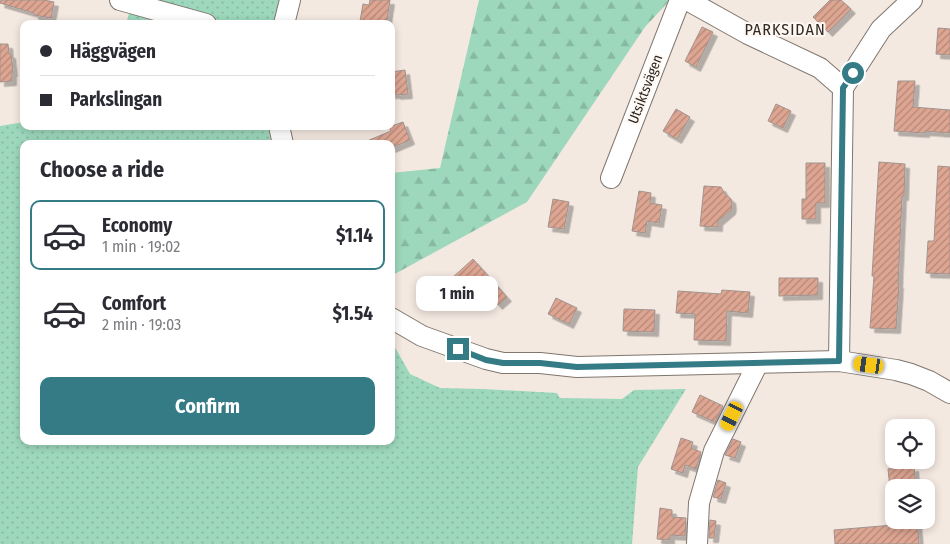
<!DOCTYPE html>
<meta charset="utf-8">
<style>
body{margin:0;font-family:"Fira Sans Condensed",sans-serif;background:#f7f7f7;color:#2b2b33;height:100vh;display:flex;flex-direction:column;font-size:19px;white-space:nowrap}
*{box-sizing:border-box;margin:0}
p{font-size:16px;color:#7c7c81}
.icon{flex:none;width:28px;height:28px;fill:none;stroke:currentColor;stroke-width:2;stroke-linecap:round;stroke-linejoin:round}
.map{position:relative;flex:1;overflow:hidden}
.details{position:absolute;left:20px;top:140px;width:375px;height:305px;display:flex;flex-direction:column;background:#fff;border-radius:10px;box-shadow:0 2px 8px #0003}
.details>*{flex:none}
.banner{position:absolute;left:20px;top:20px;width:375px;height:110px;border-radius:10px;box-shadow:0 2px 8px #0003;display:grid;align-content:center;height:110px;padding:0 20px;background:#fff}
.buttons{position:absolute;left:885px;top:419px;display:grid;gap:10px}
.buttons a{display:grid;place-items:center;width:50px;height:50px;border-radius:10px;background:#fff;box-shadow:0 2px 8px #0003;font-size:25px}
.end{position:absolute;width:22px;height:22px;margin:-11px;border:6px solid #347b86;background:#fff;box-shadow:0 0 0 2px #fff}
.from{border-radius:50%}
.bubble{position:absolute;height:35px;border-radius:10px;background:#fff;box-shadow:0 2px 8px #0003;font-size:16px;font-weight:700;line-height:35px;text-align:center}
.car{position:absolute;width:15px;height:30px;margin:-15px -8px;border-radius:6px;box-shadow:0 0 4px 1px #0007;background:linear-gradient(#f5c518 24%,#345 0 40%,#f5c518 0 76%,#345 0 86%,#f5c518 0)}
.banner b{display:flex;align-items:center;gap:18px;height:48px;font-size:19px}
.banner b+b{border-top:1px solid #e1e1e2}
.banner i{width:12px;height:12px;background:#2b2b33}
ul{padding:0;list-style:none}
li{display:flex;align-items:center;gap:15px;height:70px;margin:0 10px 8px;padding:0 10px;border:2px solid transparent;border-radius:10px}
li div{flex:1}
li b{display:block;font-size:19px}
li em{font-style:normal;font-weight:700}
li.active{border-color:#347b86}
li>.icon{width:45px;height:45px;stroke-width:1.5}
h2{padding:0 20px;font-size:22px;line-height:60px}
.cta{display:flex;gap:10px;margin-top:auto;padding:10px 20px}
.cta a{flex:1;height:58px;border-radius:10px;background:#347b86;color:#fff;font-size:20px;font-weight:700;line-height:58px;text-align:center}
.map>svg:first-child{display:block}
.grass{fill:url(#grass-dots)}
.forest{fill:url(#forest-firs)}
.building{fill:url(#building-hatch);stroke:#a0938f;filter:url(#shadow)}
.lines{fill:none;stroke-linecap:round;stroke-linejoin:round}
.minor-casing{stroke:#7f766e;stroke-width:22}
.minor{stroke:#fff;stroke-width:20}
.route{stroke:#347b86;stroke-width:6}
.labels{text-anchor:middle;stroke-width:4;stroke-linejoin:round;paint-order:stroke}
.street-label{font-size:14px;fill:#282421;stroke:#fef7f2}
.quarter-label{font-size:16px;letter-spacing:1px;fill:#312923;stroke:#fef7f2}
</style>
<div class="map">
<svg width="950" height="544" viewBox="0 0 950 544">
<defs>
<pattern id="grass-dots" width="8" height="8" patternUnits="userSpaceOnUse" patternTransform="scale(1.25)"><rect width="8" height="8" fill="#9dd8bc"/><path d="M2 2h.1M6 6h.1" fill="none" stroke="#87b9a1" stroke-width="1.8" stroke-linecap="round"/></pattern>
<pattern id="forest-firs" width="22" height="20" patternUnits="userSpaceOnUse" patternTransform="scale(1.25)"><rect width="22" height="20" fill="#9dd8bc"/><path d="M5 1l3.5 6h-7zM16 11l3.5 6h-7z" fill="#87b9a1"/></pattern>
<pattern id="building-hatch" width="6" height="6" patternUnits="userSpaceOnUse" patternTransform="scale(1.25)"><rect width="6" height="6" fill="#dea692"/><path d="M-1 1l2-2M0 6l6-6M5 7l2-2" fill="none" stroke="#b48777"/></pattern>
<filter id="shadow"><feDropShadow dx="4.5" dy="4.5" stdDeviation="0" flood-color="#0004"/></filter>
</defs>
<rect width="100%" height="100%" fill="#f4e9e1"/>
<g class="grass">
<polygon points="143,0 287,0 283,14 274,24 232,24"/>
<polygon points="130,10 180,24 126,24"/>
<polygon points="24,122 24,126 268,126 271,144 24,144 24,441 391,441 391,345 396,349 410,374 440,388 483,389 557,393 560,398 622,399 634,390 686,389 638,467 632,544 0,544 0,126"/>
</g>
<polygon class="forest" points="479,0 670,0 645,27 527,202 391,276 391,173 440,168"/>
<g class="building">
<polygon points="1,0 44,0 54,2 51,18 34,15 34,13 0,3"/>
<polygon points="370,0 390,0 387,20 385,20 384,24 360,21 363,4 369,5"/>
<polygon points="830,0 841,0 851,9 828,32 813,17"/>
<polygon points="702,27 713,32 696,67 685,61"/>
<polygon points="938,28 950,29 950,55 936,54"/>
<polygon points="0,44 8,44 9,54 11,54 13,72 12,72 12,81 0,82"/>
<polygon points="405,70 408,94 397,95 396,94 391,94 391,72"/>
<polygon points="898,81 915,81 913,107 950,110 950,133 925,131 925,133 894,131"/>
<polygon points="776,104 791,111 783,128 768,121"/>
<polygon points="676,109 690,117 677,139 663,131"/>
<polygon points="403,122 410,140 391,148 391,144 360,144 391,131 389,127"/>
<polygon points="879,162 905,164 904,196 902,196 898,284 899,284 896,329 870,328 874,276 872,276"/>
<polygon points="806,163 825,163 825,203 816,203 816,219 802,219 802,199 806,199"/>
<polygon points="938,166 950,167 950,274 926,273 928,241 934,241"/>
<polygon points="704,186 721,187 725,194 731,199 732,205 731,210 718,221 718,227 700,226"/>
<polygon points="639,191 651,193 650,203 662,205 659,223 647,221 645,233 632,231"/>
<polygon points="553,199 569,202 564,229 548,227"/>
<polygon points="473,259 507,297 498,305 472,277 461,287 452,278"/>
<polygon points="779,278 818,278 818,295 779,296"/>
<polygon points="722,290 750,292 748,313 727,311 726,341 694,340 695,314 676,313 678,291 721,294"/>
<polygon points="556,298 577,308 569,324 548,314"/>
<polygon points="624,309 655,310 654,332 623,331"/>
<polygon points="700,395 723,406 715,422 692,412"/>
<polygon points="681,438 693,442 691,448 701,452 696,469 685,465 683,473 671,469"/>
<polygon points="733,439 741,442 735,458 725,455"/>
<polygon points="914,467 916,488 890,488 888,469"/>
<polygon points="718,480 726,483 721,499 713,497"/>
<polygon points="660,508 672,510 672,517 686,518 685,536 670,535 670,540 657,539"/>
<polygon points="710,520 716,521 714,538 709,538"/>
<polygon points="892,520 917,520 919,544 835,544 834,530 893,525"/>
</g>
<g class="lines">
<defs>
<g id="minor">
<polyline points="120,0 206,24"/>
<polyline points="687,0 748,34 820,68 843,88"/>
<polyline points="284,24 290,0"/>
<polyline points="279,126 283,144"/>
<polyline points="611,178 680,0"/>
<polyline points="391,318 422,336 486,359 503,363 540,363 577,367 839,361 896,370 911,374 929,381 950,393"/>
<polyline points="839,361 843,88 881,29 912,0"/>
<polyline points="697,544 699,503 714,451 758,363"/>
</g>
</defs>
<use href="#minor" class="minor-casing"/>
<use href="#minor" class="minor"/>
</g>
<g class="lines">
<polyline class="route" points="458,349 486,360 503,363 540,363 577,367 839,361 843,88 853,73"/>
</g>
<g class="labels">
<g class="street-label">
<text transform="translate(645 89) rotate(-69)" y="5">Utsiktsvägen</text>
</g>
<g class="quarter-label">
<text x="785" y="35">PARKSIDAN</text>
</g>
</g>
</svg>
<div class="buttons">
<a><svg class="icon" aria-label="locate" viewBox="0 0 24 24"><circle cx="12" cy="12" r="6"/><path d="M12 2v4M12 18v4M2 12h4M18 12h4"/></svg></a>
<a><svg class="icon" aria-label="layers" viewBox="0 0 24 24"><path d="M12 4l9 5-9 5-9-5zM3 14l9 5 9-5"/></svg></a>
</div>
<i class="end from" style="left:853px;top:73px"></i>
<i class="end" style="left:458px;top:349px"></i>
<div class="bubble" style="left:416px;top:276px;width:82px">1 min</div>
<i class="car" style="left:869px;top:365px;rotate:278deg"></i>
<i class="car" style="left:732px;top:416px;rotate:206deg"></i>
<div class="banner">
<b><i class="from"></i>Häggvägen</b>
<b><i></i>Parkslingan</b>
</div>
<section class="details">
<h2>Choose a ride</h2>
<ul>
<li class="active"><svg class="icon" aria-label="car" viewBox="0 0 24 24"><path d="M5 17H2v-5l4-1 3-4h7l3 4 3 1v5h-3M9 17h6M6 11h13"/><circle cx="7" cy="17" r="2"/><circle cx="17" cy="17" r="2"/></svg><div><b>Economy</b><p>1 min · 19:02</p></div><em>$1.14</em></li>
<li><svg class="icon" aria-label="car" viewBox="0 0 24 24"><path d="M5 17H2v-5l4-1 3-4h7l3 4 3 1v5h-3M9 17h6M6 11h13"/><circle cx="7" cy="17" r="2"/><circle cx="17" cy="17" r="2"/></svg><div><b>Comfort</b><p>2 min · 19:03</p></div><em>$1.54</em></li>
</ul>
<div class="cta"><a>Confirm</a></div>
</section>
</div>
